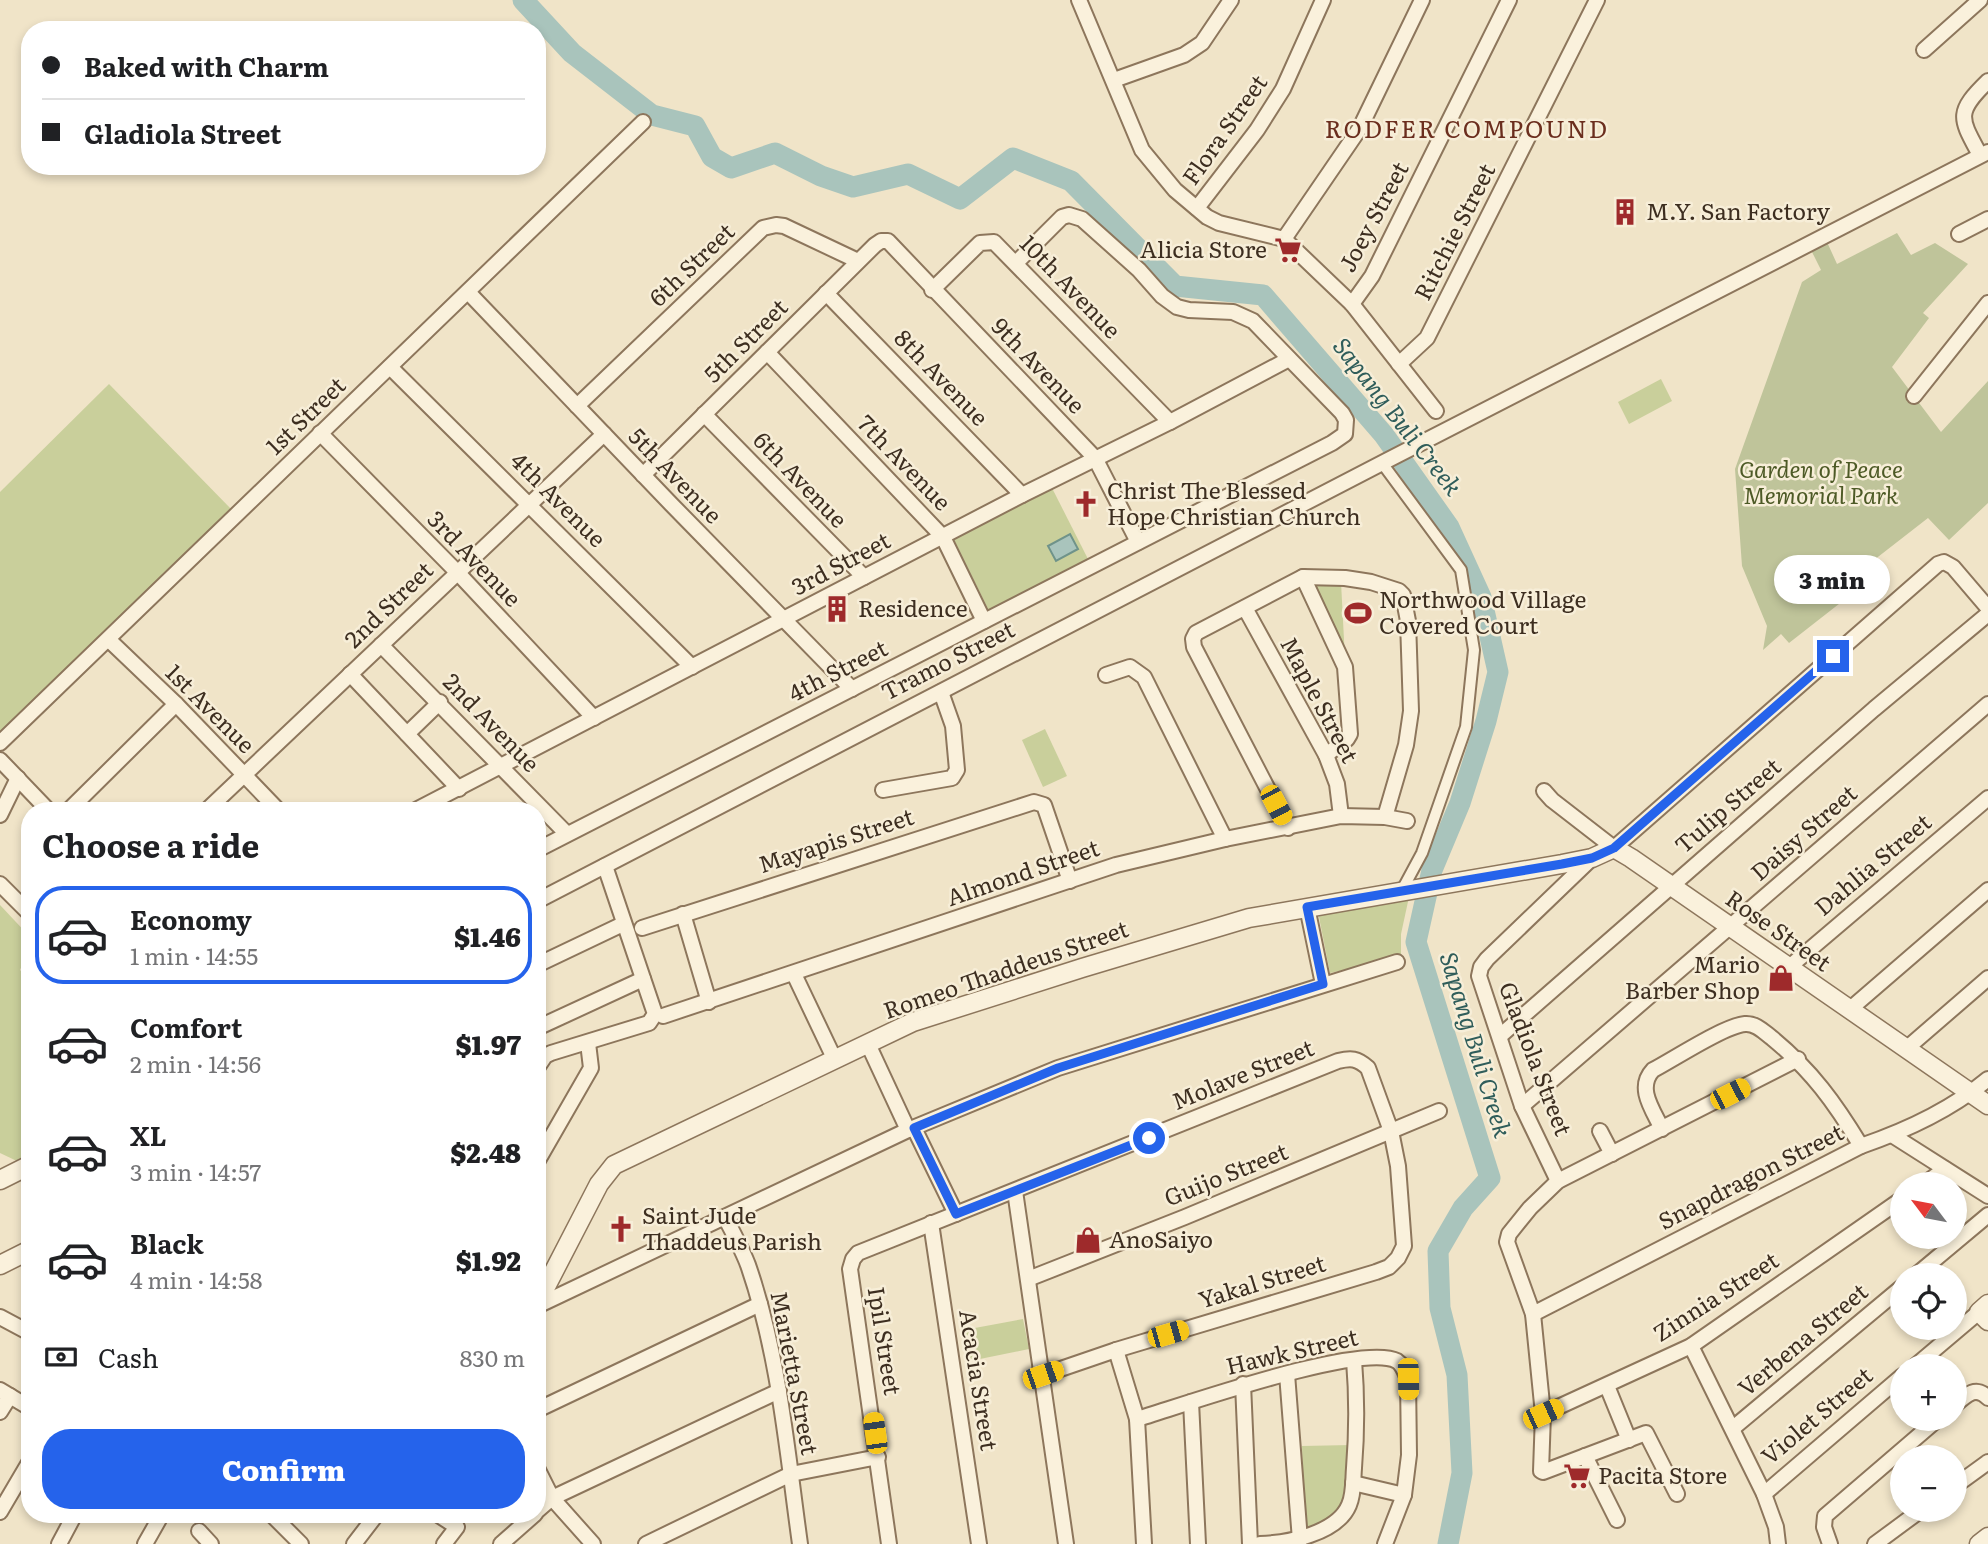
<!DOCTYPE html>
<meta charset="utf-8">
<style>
body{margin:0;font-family:Literata,serif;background:#f2f2f2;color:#202124;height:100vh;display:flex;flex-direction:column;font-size:26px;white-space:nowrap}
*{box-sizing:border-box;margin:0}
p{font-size:23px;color:#757577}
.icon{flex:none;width:38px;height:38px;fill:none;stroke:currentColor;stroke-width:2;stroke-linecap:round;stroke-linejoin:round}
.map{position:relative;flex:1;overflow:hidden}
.drawer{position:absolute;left:21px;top:802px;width:525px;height:721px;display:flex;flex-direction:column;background:#fff;border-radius:28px;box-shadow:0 4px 10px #0003}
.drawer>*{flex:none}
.top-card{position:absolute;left:21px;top:21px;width:525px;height:154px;border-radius:28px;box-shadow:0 4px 10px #0003;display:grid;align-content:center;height:154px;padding:0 21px;background:#fff}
.needle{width:46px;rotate:302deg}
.tools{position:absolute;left:1890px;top:1172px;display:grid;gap:14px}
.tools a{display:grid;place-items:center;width:77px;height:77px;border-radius:50%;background:#fff;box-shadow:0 4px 10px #0003;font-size:35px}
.end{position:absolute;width:32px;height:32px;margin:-16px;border:9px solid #2563eb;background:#fff;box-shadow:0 0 0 4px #fff}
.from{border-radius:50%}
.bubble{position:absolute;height:49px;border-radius:24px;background:#fff;box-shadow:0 4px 10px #0003;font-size:23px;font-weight:800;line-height:49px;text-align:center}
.car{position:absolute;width:21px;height:42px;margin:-21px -10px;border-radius:9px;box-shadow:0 0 5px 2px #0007;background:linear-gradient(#f5c518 24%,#345 0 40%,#f5c518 0 76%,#345 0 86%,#f5c518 0)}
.top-card b{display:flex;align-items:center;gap:24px;height:66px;font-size:26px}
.top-card b+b{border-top:2px solid #e0e0e0}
.top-card i{width:18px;height:18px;background:#202124}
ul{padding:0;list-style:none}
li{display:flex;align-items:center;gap:21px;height:98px;margin:0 14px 10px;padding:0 7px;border:4px solid transparent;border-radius:28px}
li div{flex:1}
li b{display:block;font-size:26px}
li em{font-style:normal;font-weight:800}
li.on{border-color:#2563eb}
li>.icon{width:63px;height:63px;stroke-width:1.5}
h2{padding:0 21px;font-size:32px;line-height:84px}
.pay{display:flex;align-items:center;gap:18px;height:77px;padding:0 21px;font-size:26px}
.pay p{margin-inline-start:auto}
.cta{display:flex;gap:14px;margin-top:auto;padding:14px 21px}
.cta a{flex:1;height:80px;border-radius:28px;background:#2563eb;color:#fff;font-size:28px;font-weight:800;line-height:80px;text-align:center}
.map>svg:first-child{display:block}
.green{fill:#c9cf9b}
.cemetery{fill:#bfc49a}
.water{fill:#a9c4bc;stroke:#6f938a;stroke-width:2}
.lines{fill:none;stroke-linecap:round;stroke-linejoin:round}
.river{stroke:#a9c4bc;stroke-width:21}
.pedestrian-casing{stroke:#8d765c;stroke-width:14}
.minor-casing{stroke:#8d765c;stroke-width:18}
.tertiary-casing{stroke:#8d765c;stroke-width:21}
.pedestrian{stroke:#faf1dc;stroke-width:10}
.minor{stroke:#faf1dc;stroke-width:14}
.tertiary{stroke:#faf1dc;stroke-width:18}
.route{stroke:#2563eb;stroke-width:9}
.labels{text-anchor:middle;stroke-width:5;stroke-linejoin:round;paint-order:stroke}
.street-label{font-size:23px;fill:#3d2e20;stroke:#f7eed8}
.poi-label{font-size:23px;fill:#3d2e20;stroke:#f7eed8;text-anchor:start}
.park-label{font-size:23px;font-style:italic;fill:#4d5a26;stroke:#f7eed8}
.neighbourhood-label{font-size:24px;letter-spacing:2px;fill:#6b2e1e;stroke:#f7eed8}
.water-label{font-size:24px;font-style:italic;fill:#2f5d5a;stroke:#f7eed8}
</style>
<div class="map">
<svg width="1988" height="1544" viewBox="0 0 1988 1544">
<rect width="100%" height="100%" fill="#f0e4c8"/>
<g class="green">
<polygon points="1661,379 1672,401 1629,424 1618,402"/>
<polygon points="109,384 232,510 0,733 0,492"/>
<polygon points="1052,488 1088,559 989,611 953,538"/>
<polygon points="1309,580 1341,582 1345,659"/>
<polygon points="1045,729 1067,776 1043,787 1022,740"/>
<polygon points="1409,897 1401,934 1401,957 1330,973 1318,912"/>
<polygon points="0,905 30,937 30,948 20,970 30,980 30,1156 19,1162 0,1153"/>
<polygon points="1023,1319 1029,1349 970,1361 964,1330"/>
<polygon points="1351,1445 1346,1503 1335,1518 1304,1534 1302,1446"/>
</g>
<polygon class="cemetery" points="1897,233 1911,255 1935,243 1968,264 1923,313 1929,318 1892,367 1941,432 1988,381 1988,503 1949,540 1928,518 1874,560 1841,595 1844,600 1789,643 1781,634 1763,650 1767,626 1742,566 1735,469 1802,282 1821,270 1811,250 1827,242 1837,264"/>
<polygon class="water" points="1070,534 1078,549 1056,561 1048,546"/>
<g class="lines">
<polyline class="river" points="523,0 572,53 652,115 695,126 712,157 731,168 775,153 821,176 853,187 908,174 960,199 1013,158 1071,181 1175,286 1263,295 1384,435 1449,527 1481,597 1498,672 1486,721 1460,803 1432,870 1416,942 1490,1178 1463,1208 1438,1251 1440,1308 1457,1375 1462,1473 1448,1544"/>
<defs>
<polyline id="pedestrian" points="1382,463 1461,570 1474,650 1466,727 1422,853 1401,892"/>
<g id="minor">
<polyline points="1079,0 1142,150 1175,190 1207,217 1219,223 1284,239 1352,304 1436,411"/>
<polyline points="1924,50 1980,0"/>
<polyline points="1114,80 1184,55 1202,43 1231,0"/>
<path d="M1980,155C1960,118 1955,113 1988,81"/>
<polyline points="1197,208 1257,130 1283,89 1323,0"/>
<polyline points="1959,234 1988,219"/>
<polyline points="1284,239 1360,128 1422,0"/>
<polyline points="932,290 980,243 994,242 1170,422"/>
<polyline points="468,292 671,504 852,689"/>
<polyline points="826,293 1022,495"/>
<polyline points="1352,304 1372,276 1509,0"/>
<polyline points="767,352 943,537 984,621"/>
<polyline points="1399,364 1427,338 1597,0"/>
<polyline points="390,367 692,667"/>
<polyline points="1914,396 1988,303"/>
<polyline points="577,406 763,228 776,225 784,226 858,261"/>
<polyline points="704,414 864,577"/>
<polyline points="320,433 457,572 594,718"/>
<polyline points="643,475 875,245 881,241 888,241 1095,458 1138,542"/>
<polyline points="1303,577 1345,667 1350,734 1347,739 1326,755"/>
<polyline points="1245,608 1326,755 1337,784 1341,816"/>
<polyline points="109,640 176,704 278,810"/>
<polyline points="381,645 567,834"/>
<polyline points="350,674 459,789"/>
<polyline points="1106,675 1130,667 1144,677 1225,839"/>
<polyline points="407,734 440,702"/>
<polyline points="0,743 643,122"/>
<polyline points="0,760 48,810"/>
<polyline points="883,790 952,778 957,770 953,726 941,692"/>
<polyline points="1544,791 1552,800 1614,848 1938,564 1944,562 1953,567 1988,608"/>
<polyline points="69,810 176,704"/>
<polyline points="207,810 604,434"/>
<polyline points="416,810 1022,495 1170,422 1289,359"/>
<polyline points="0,815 18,778"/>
<polyline points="1288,828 1194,647 1193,639 1196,633 1303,577 1345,578 1371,582 1399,591 1403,595 1408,621 1411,711 1406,745 1385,817"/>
<polyline points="537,850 1332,443 1345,434 1346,420 1342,413 1253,321 1233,312 1189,310 1177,307 1162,296 1139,270 1082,219 1069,215 1062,217 1016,263"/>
<polyline points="0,884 30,914"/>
<polyline points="537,901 1386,461 1988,152"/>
<polyline points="1307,907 1323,984"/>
<polyline points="683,914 709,1002"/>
<polyline points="642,928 1034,802 1044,805 1070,881"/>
<polyline points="537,965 623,924"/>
<polyline points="1788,968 1988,798"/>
<polyline points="794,974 834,1058"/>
<polyline points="1849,1010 1988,890"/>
<polyline points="663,1016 1116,865 1225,839 1341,816 1385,817 1407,821"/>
<polyline points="537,1028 643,979"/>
<polyline points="1500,1036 1874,709 1988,614"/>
<polyline points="868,1044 908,1130"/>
<polyline points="1906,1049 1988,978"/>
<polyline points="537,1068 545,1056 551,1053 649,1023 655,1014 605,866"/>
<polyline points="1522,1106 1988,704"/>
<polyline points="914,1128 956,1214"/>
<path d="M1662,1129C1653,1110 1636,1088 1653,1070C1674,1059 1724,1026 1745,1024C1756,1023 1764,1032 1772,1038C1812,1071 1835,1103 1861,1146"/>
<polyline points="1600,1131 1612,1154"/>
<polyline points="1892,1135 1988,1196"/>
<polyline points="537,1162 591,1068 588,1043"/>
<polyline points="1558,1181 1522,1106 1479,976 1481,967 1487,959 1592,858"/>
<polyline points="1923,1185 1945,1169"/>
<polyline points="1015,1191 1066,1544"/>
<path d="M725,1217C733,1233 742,1249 748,1265C779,1354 787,1451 800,1544"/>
<polyline points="931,1223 979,1544"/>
<polyline points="1915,1276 1988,1215"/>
<polyline points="1028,1279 1185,1217 1439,1111"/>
<polyline points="537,1306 908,1130 1058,1068 1397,962"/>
<path d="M1533,1314L1861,1146C1905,1131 1952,1109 1988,1079"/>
<polyline points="0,1317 30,1333"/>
<polyline points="1691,1346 1764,1494 1776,1527 1778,1544"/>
<polyline points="1116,1350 1137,1419 1144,1544"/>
<polyline points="1914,1367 1979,1312"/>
<polyline points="1287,1374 1300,1540"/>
<polyline points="1243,1384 1250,1544"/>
<polyline points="1607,1386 1629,1440"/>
<polyline points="0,1390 30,1408"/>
<polyline points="1191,1402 1198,1544"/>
<path d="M1955,1405C1966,1395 1976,1385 1988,1398"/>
<polyline points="537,1410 760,1304"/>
<polyline points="0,1412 10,1396"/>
<polyline points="1543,1414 1691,1346 1902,1199"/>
<path d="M1137,1419C1181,1406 1361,1342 1397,1361C1403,1365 1405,1372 1408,1379L1409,1455L1404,1495L1385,1544"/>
<polyline points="1733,1428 1902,1287"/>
<polyline points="1585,1456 1617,1520"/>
<polyline points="537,1468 552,1498 593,1544"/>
<polyline points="1353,1483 1404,1495"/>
<polyline points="1955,1486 1988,1462"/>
<polyline points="1677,1494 1646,1433 1543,1472 1541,1471 1543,1414 1533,1314 1507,1242 1509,1234 1530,1208 1558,1181 1798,1059"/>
<polyline points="1764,1494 1902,1376"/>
<polyline points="537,1511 552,1498 779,1391"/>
<polyline points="0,1512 30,1461"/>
<polyline points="271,1514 301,1544"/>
<polyline points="437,1514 457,1527 444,1544"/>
<polyline points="199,1531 211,1544"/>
<polyline points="59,1544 75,1514"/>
<polyline points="145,1544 162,1514"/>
<polyline points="354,1544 377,1514"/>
<polyline points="501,1544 535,1514"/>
<polyline points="646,1544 791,1474 878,1457"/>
<path d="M889,1544L850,1269L853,1259L858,1253L1338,1061C1351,1058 1357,1058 1368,1068L1391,1131L1398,1166L1404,1246L1398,1258L1389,1267L1376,1272L1116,1350L1043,1375"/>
<path d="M1260,1544C1287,1543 1337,1534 1349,1505C1354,1494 1353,1479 1354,1468C1357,1431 1357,1396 1354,1360"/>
<polyline points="1830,1544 1824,1527 1825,1516 1938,1419"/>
<polyline points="1875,1544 1921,1510"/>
</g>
<g id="tertiary">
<polyline points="0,1180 30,1165"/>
<polyline points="0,1265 30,1250"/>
<polyline points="537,1304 599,1184 614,1165 913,1022 1082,968 1249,918 1562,864 1592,858 1614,848 1631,858 1988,1105"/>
<polyline points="1988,1304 1979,1312 1988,1321"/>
<polyline points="1979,1544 1988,1537"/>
</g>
</defs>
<use href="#pedestrian" class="pedestrian-casing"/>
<use href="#minor" class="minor-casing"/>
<use href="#tertiary" class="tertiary-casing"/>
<use href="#pedestrian" class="pedestrian"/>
<use href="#minor" class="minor"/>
<use href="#tertiary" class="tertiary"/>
</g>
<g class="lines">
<polyline class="route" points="1149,1138 956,1214 914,1128 1058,1068 1323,984 1307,907 1562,864 1592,858 1614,848 1833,656"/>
</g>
<defs>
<symbol id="building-bare" viewBox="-9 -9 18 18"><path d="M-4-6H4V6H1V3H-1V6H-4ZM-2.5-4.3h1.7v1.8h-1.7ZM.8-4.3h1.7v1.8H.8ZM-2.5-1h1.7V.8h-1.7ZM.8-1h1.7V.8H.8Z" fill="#9e2a2b" stroke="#f7eed8" stroke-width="2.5" paint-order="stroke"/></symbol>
<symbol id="supermarket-bare" viewBox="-9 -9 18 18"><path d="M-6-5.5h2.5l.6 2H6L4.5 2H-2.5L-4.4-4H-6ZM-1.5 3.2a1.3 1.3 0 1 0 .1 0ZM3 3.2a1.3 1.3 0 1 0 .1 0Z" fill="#9e2a2b" stroke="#f7eed8" stroke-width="2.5" paint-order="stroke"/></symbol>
<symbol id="church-bare" viewBox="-9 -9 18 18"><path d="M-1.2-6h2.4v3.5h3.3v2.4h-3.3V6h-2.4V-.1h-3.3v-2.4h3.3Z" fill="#9e2a2b" stroke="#f7eed8" stroke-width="2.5" paint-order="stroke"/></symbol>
<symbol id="stadium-bare" viewBox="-9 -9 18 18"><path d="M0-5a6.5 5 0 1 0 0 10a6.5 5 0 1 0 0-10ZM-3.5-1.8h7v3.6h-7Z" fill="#9e2a2b" stroke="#f7eed8" stroke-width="2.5" paint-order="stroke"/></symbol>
<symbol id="shop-bare" viewBox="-9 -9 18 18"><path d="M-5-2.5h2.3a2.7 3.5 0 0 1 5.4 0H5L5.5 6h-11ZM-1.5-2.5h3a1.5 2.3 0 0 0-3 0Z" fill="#9e2a2b" stroke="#f7eed8" stroke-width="2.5" paint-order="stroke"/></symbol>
</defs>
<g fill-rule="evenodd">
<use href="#building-bare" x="1606" y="193" width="38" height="38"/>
<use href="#supermarket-bare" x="1269" y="231" width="38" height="38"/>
<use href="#church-bare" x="1067" y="485" width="38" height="38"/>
<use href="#building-bare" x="818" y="590" width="38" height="38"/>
<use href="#stadium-bare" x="1339" y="594" width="38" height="38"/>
<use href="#shop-bare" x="1762" y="959" width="38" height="38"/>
<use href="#church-bare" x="602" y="1210" width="38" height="38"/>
<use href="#shop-bare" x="1069" y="1221" width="38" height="38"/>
<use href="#supermarket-bare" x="1558" y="1457" width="38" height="38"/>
</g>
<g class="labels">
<g class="street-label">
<text transform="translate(1225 130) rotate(-55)" y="8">Flora Street</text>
<text transform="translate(1374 217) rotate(-62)" y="8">Joey Street</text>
<text transform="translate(1455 232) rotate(-63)" y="8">Ritchie Street</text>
<text transform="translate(692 265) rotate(-44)" y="8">6th Street</text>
<text transform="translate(1070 287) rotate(46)" y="8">10th Avenue</text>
<text transform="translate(746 341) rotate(-45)" y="8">5th Street</text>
<text transform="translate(1038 366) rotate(46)" y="8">9th Avenue</text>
<text transform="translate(941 378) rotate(46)" y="8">8th Avenue</text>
<text transform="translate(306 416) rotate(-44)" y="8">1st Street</text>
<text transform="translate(904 463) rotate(46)" y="8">7th Avenue</text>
<text transform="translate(675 476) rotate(46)" y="8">5th Avenue</text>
<text transform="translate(800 480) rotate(46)" y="8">6th Avenue</text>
<text transform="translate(558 500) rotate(45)" y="8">4th Avenue</text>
<text transform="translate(474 559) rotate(46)" y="8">3rd Avenue</text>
<text transform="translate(841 564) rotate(-28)" y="8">3rd Street</text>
<text transform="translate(389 605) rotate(-44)" y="8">2nd Street</text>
<text transform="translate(948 661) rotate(-27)" y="8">Tramo Street</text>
<text transform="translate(838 671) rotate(-27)" y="8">4th Street</text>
<text transform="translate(1319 700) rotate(62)" y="8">Maple Street</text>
<text transform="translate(210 709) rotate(45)" y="8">1st Avenue</text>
<text transform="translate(491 723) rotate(46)" y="8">2nd Avenue</text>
<text transform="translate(1728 806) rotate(-41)" y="8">Tulip Street</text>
<text transform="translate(1804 833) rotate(-41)" y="8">Daisy Street</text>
<text transform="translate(836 841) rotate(-18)" y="8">Mayapis Street</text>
<text transform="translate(1873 865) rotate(-40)" y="8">Dahlia Street</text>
<text transform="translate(1023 873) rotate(-19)" y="8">Almond Street</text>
<text transform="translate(1778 931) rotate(35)" y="8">Rose Street</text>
<text transform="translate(1006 970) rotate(-19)" y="8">Romeo Thaddeus Street</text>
<text transform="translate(1535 1059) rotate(69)" y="8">Gladiola Street</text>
<text transform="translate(1243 1075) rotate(-22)" y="8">Molave Street</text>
<text transform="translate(1226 1175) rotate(-22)" y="8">Guijo Street</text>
<text transform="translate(1751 1177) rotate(-27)" y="8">Snapdragon Street</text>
<text transform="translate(1262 1282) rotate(-17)" y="8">Yakal Street</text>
<text transform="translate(1716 1297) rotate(-33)" y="8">Zinnia Street</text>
<text transform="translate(1803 1340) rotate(-40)" y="8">Verbena Street</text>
<text transform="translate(884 1341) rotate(81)" y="8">Ipil Street</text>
<text transform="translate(1292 1352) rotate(-13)" y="8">Hawk Street</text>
<text transform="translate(794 1373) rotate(79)" y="8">Marietta Street</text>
<text transform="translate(978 1380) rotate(81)" y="8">Acacia Street</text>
<text transform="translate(1817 1416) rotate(-40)" y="8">Violet Street</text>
</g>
<g class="poi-label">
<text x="1646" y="220">M.Y. San Factory</text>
<text x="1267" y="258" text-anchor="end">Alicia Store</text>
<text x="1107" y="499">Christ The Blessed<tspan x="1107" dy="26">Hope Christian Church</tspan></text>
<text x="1379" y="608">Northwood Village<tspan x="1379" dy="26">Covered Court</tspan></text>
<text x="858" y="617">Residence</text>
<text x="1760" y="973" text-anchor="end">Mario<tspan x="1760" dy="26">Barber Shop</tspan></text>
<text x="642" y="1224">Saint Jude<tspan x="642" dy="26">Thaddeus Parish</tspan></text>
<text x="1109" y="1248">AnoSaiyo</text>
<text x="1598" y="1484">Pacita Store</text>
</g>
<g class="park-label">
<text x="1821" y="478">Garden of Peace<tspan x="1821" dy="26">Memorial Park</tspan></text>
</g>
<g class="neighbourhood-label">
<text x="1467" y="138">RODFER COMPOUND</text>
</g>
<g class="water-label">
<text transform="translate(1397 417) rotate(52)" y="8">Sapang Buli Creek</text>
<text transform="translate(1475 1045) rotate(73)" y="8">Sapang Buli Creek</text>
</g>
</g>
</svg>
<div class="tools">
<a><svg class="needle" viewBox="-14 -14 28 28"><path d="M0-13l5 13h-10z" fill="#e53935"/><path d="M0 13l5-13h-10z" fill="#757577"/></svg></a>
<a><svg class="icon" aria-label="locate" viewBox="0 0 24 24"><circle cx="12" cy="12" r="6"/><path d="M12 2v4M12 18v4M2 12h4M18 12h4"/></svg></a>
<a>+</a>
<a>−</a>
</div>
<i class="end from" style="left:1149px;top:1138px"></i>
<i class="end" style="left:1833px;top:656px"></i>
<div class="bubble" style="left:1774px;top:555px;width:116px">3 min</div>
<i class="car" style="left:1276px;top:805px;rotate:152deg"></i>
<i class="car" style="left:1730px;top:1094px;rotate:63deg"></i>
<i class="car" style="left:1168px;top:1334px;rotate:74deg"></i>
<i class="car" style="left:1043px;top:1375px;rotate:71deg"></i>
<i class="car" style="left:1408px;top:1379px;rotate:179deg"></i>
<i class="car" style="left:1543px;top:1414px;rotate:66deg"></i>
<i class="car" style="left:875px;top:1433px;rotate:352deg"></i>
<div class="top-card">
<b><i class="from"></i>Baked with Charm</b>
<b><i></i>Gladiola Street</b>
</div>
<section class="drawer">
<h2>Choose a ride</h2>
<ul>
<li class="on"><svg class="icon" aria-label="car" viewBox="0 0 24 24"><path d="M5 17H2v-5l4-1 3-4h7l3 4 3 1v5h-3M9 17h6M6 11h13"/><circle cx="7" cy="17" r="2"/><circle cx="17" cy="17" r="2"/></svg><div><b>Economy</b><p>1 min · 14:55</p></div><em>$1.46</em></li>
<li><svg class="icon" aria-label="car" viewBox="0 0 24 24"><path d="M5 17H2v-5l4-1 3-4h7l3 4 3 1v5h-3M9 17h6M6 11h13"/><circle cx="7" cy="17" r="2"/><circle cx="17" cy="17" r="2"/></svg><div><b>Comfort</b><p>2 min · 14:56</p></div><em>$1.97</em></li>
<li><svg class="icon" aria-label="car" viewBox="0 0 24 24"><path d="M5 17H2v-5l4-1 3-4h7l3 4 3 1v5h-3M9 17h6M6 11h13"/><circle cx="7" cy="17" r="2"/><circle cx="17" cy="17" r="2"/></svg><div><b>XL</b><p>3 min · 14:57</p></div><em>$2.48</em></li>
<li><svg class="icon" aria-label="car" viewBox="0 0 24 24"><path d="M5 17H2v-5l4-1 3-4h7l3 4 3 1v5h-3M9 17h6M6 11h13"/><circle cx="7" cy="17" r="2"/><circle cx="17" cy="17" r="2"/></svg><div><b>Black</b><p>4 min · 14:58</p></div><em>$1.92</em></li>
</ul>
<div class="pay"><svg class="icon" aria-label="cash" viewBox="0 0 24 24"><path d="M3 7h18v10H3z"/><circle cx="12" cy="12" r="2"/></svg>Cash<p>830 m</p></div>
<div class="cta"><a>Confirm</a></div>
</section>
</div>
